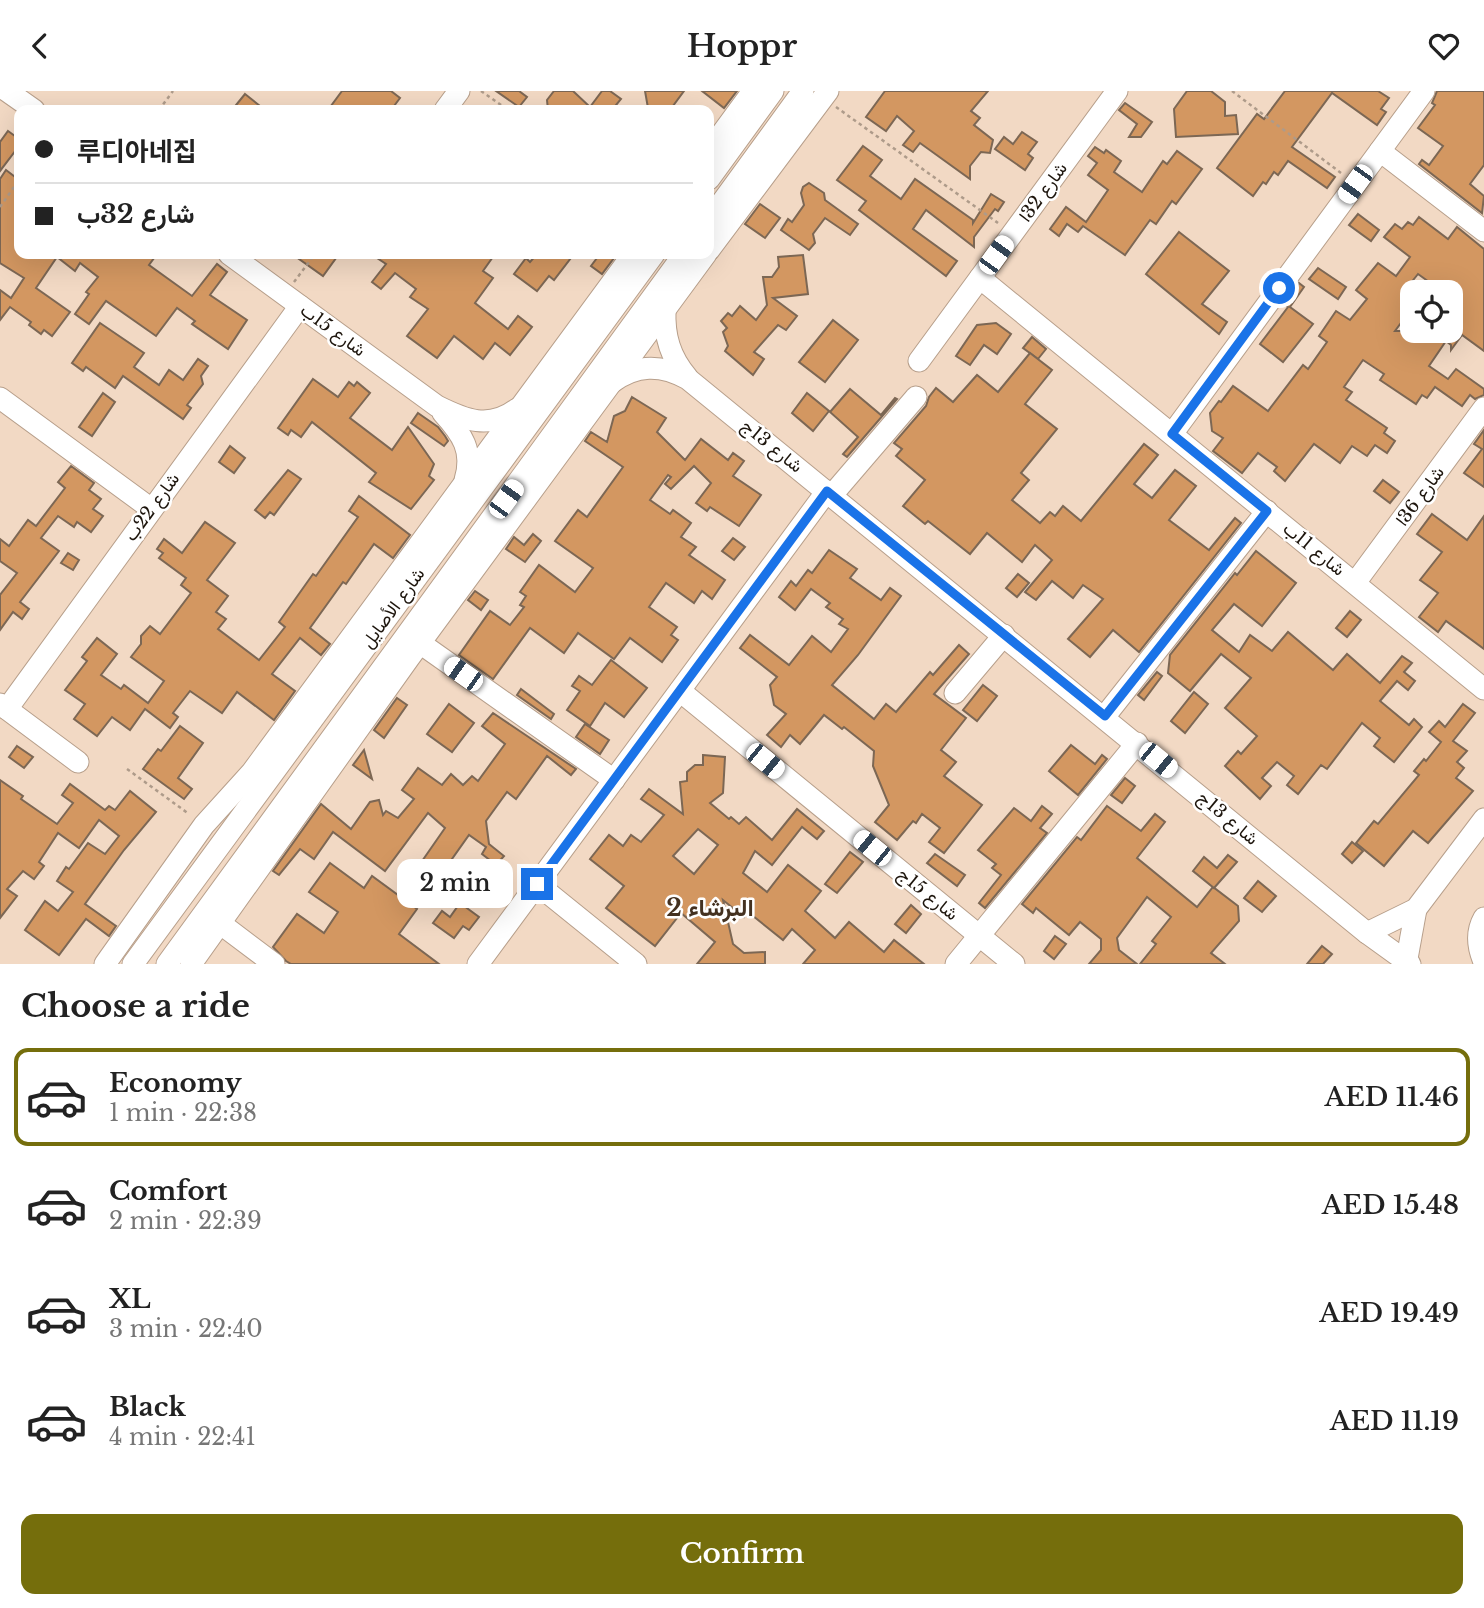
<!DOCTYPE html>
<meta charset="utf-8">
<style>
body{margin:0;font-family:"Libre Baskerville",Vazirmatn,"Noto Sans KR",serif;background:#f2f2f2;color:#222;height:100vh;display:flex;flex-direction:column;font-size:26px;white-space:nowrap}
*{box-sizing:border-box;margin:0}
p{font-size:23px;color:#767676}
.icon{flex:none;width:38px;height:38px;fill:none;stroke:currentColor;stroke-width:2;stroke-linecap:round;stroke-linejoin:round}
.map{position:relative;height:873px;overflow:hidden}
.details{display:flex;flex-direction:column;background:#fff;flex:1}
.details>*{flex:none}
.hud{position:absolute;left:14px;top:14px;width:700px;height:154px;border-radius:14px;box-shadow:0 7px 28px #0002;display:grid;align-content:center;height:154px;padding:0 21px;background:#fff}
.buttons{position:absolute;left:1400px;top:189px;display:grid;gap:14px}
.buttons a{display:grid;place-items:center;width:63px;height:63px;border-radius:14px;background:#fff;box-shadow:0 7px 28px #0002;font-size:35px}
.end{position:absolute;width:32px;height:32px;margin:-16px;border:9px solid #1a73e8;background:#fff;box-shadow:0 0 0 4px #fff}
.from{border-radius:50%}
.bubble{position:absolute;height:49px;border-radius:14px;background:#fff;box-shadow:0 7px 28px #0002;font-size:23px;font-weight:600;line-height:49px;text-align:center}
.car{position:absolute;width:21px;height:42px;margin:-21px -10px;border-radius:9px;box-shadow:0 0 5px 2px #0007;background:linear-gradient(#fff 24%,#345 0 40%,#fff 0 76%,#345 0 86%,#fff 0)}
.hud b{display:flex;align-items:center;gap:24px;height:66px;font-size:26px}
.hud b+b{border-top:2px solid #e0e0e0}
.hud i{width:18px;height:18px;background:#222}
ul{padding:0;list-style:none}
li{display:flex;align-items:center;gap:21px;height:98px;margin:0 14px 10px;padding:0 7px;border:4px solid transparent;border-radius:14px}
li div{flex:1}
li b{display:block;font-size:26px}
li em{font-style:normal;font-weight:600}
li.active{border-color:#756e0c}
li>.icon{width:63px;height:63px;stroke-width:1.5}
h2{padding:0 21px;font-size:32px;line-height:84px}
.cta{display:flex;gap:14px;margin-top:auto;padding:14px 21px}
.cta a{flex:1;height:80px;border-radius:14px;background:#756e0c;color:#fff;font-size:28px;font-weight:600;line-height:80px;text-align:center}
header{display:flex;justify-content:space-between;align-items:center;height:91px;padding:0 21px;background:#fff;font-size:32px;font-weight:600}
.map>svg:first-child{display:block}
.building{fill:#d39761;stroke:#7c6754;stroke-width:2;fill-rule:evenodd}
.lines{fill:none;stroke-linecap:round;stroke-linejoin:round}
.minor-casing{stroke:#b79f8b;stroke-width:23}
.path{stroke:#ae9b8a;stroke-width:2.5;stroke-dasharray:3.5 3.5;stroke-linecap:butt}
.minor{stroke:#fff;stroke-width:21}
.route{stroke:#1a73e8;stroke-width:9}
.labels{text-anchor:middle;stroke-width:5;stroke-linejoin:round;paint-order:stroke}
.street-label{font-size:18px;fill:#1d150d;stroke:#fff}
.district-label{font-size:24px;font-weight:bold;fill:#443120;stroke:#fff}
</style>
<header><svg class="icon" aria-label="back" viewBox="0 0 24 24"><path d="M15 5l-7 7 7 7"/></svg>Hoppr<svg class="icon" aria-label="heart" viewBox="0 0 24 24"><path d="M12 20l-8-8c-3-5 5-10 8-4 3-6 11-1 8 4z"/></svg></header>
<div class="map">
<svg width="1484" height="873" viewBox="0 0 1484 873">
<rect width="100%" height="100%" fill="#f2d9c4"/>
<g class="building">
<polygon points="342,0 391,0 400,7 391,19 328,19"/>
<polygon points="496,0 519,0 527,6 519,16"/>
<polygon points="554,0 573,0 590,16 602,0 610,0 621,8 612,19 548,19 547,9"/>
<polygon points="645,0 684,0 670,19 648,17"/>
<polygon points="702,0 737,0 724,17"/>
<polygon points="885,0 988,0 971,20 980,27 974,34 993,49 990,62 981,61 970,75 970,88 920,52 913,61 903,54 914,40 897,25 886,40 866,26"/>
<polygon points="1187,0 1211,0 1225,11 1225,25 1236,24 1238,43 1176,46 1174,18"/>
<polygon points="1285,0 1378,0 1389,7 1381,18 1386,21 1377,34 1332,2 1292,56 1335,86 1327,97 1288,70 1278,84 1274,81 1266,93 1263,91 1253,105 1217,77 1257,23 1264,28"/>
<polygon points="1437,0 1484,0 1484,74 1470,93 1484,105 1482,122 1419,73 1422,69 1429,74 1443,55 1418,37 1435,14 1432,12"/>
<polygon points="245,3 265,19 232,19"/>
<polygon points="1125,12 1152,31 1141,46 1129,46 1137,33 1119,19"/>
<polygon points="8,40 19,48 19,55 0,80 0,51"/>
<polygon points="1022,41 1037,51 1028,63 1033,67 1025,79 995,58 1004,46 1013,53"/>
<polygon points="863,55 882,69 870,85 901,108 915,88 973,129 973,132 991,103 1004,111 998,120 995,118 974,146 974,156 926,119 913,138 957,170 946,185 859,119 866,110 837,89"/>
<polygon points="1095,56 1104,62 1106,59 1121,70 1114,81 1142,101 1163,70 1167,73 1177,60 1202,78 1176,113 1172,110 1156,133 1150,129 1125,164 1083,135 1078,141 1067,133 1059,145 1050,138 1066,116 1086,131 1108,99 1088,84 1097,72 1088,65"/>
<polygon points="6,79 19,89 19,163 157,163 149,174 192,205 217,173 227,181 210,204 247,229 228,258 192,233 195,230 177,217 156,245 106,210 89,233 75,223 89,203 86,201 98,186 80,172 75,180 57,166 36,197 70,221 52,245 44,239 41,243 29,234 31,231 10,216 0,229 0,199 11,207 24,187 0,172 0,88"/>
<polygon points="809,92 824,102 825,109 858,133 850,144 825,127 813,143 815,152 809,159 781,139 788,128 792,131 804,114 801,102 803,96"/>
<polygon points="760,113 780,127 765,147 745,133"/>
<polygon points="1358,123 1379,139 1371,150 1349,134"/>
<path d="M1419,126L1448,148L1457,136L1484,158V260L1462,244L1451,259V254L1446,250L1429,275L1448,288L1456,278L1484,298V304L1475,308L1470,304L1462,315L1435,296L1427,307L1422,304L1416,313L1380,289L1384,283L1363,269L1344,296L1352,301L1346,309L1387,337L1384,342L1395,350L1387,362L1375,354L1367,365L1352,355L1340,372L1314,353L1285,390L1274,380L1277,376L1258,362L1242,382L1213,360L1223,347L1212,340L1210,322L1219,310L1221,311L1233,295L1268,320L1303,274L1308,278L1327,251L1319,245L1336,220L1350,229L1367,208L1356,199L1378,172L1396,185L1410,166L1384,146L1395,133L1402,138L1408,131L1413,134ZM1418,183L1443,201H1451V240H1415L1412,244V240H1395L1412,217V211L1402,203Z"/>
<polygon points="1179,141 1229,180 1202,213 1227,231 1219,243 1146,183"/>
<polygon points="292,163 339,163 323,185"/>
<polygon points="371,163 495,163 483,180 493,187 475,212 508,238 518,225 532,236 510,264 495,252 483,268 454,245 437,267 407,245 428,218 410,206 416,198 395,182 381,198 372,191 386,173"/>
<polygon points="537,163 574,163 554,189 549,185 537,200 514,183 526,167 530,171"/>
<polygon points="600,163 617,163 602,183 591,175"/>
<polygon points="803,164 808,203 773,207 797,225 786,239 778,234 754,261 764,268 753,284 725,260 728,255 723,241 727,237 721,230 728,222 732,225 740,215 756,229 767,214 763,186 772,186 779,176 778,166"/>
<polygon points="1318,177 1346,196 1338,208 1309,188"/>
<polygon points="1299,192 1304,196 1290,216 1313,233 1283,271 1260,253 1288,216 1284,213"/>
<polygon points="833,229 858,249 825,291 799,271"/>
<polygon points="100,232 144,262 134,276 159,294 169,279 183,289 198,268 208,275 201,285 203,293 187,314 191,317 183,328 123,285 115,297 86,276 83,280 72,272"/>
<polygon points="996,232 1011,243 997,263 984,254 970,274 956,265 977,234"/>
<polygon points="1032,246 1046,258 1038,268 1023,257"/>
<polygon points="1030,262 1052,279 1025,313 1057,338 1021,382 1029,389 1012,409 1040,432 1050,421 1055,425 1063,415 1081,430 1144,353 1158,364 1134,393 1152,407 1175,379 1196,395 1169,429 1209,459 1235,427 1241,432 1139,561 1113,539 1090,566 1068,548 1103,508 1083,494 1073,507 1052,490 1036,509 1025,501 1052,469 1035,454 1022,471 987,442 970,463 928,430 925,433 903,415 925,389 896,365 902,358 894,352 926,315 929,306 936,297 953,311 977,284 998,301"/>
<polygon points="313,288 338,306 349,291 354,295 357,291 370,302 350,327 392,359 408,336 434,373 429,385 434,389 411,418 369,391 376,382 312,331 301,346 291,339 288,344 278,337"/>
<polygon points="850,298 881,324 895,307 897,308 847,366 843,363 858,346 830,321"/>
<polygon points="103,302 115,311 92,345 79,336"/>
<polygon points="807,302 829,320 813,340 792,322"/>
<polygon points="632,306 666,327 657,341 685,369 701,348 728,369 733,362 744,370 733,385 761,404 739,435 710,416 707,420 696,412 711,392 694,375 671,398 665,393 671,386 668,384 650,409 670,423 673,419 691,432 681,446 696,456 689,464 725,489 712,508 702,500 694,512 666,492 649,516 677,536 671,544 678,549 662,571 630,547 614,568 578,542 564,562 530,537 493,588 459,564 490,520 510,534 524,516 520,514 526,505 520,501 539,474 575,501 593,477 555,450 578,419 587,426 623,376 585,350 591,341 607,351 614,325 625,320"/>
<polygon points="418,322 438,336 445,345 448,350 444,355 411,332"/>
<polygon points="1484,339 1484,396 1464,382 1482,358 1474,353"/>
<polygon points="230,355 245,367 234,382 219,371"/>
<polygon points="71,375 94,392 89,399 101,408 93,418 103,425 91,441 77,431 74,436 58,425 41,447 59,460 20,511 29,518 22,528 13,521 0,539 0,504 17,482 0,470 0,448 9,455 28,429 36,435 65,397 58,391"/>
<polygon points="288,379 301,388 274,424 270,421 265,427 255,419"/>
<polygon points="1383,389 1399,401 1390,412 1374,400"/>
<polygon points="359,405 410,444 393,467 374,453 346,493 343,491 310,537 330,553 321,564 300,547 272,583 295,600 274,629 237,601 222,622 190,600 173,622 178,626 170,637 145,618 130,639 112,626 97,645 74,628 85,613 65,599 87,570 82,566 97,547 117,563 101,584 121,598 124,594 148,612 164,590 131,566 141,553 141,545 150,535 160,543 191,502 181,494 186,487 159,467 163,462 157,458 164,448 182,462 205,431 235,452 207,489 228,505 216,521 226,528 218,538 259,569 285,536 279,531 313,483 316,485 358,426 349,420"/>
<polygon points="1432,423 1467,449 1484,425 1484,558 1446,530 1438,541 1419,526 1438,502 1420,489 1442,461 1417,443"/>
<polygon points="533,443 541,450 525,471 506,458 514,446 524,454"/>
<polygon points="733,447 745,456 734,469 722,460"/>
<polygon points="829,459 857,478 850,487 881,509 890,497 901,505 858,564 832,594 874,628 886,613 896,621 930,581 933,584 959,554 969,563 934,603 966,627 941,659 956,671 944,685 982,714 944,762 929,751 940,737 922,723 916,732 913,730 897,749 875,731 889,714 873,675 874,660 844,636 842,638 824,624 800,653 790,644 781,656 767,644 786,623 774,614 770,594 777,586 740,557 750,544 789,574 812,545 831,561 848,538 839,533 843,528 826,516 830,512 811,498 795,519 779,506 791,490 796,495 808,479 812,482"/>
<polygon points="1256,460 1296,492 1262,535 1234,513 1212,539 1239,561 1250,544 1272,560 1288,541 1333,579 1347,563 1380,592 1402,565 1412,572 1404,581 1415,590 1408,599 1397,590 1380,610 1409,634 1414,628 1422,636 1394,671 1374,655 1380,647 1362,632 1327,678 1321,674 1298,703 1287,694 1294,685 1277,671 1262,687 1271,695 1260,708 1225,675 1238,660 1241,663 1257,645 1225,617 1251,587 1221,563 1190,600 1168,582 1170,564 1235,482 1237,484"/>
<polygon points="68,462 79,469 73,479 61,472"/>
<polygon points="1018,483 1029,492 1017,506 1006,497"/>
<polygon points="475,500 488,509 481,519 468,509"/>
<polygon points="1350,520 1361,529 1347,546 1336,537"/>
<polygon points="611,569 647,597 624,626 605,612 590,635 567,619 580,600 572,595 579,585 592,594"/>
<polygon points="1157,581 1162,585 1144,609 1138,604"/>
<polygon points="983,594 997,605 977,630 963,619"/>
<polygon points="521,598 554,623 551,628 517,604"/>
<polygon points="1194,601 1208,613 1185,642 1171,630"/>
<polygon points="397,607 407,614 384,647 374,639"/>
<polygon points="449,613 474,632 452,661 427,643"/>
<polygon points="1463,613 1475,622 1453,650 1467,660 1457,671 1464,677 1456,687 1473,700 1428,752 1413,740 1384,775 1356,752 1374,730 1378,733 1419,684 1414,680 1424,668 1426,670 1441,651 1429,641 1439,630 1445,636"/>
<polygon points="493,622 576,678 571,684 547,665 516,708 507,701 486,730 489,753 504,765 496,774 482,763 486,756 469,744 430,799 411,786 445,737 428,722 385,780 333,741 314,768 300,758 279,784 273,780 321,713 351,738 370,711 379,709 383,724 386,720 398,727 414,708 402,699 418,677 442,694 451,683 463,694 472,685 478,690 505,653 482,635"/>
<polygon points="585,633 609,649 600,663 576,646"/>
<polygon points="180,635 203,652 178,687 192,698 184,708 143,678 158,658 161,660"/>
<polygon points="1071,654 1095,673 1102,664 1107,668 1078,704 1049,680"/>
<polygon points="17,655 33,666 24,677 9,666"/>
<polygon points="364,659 372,688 353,674"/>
<path d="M703,664L725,666L723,702L710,712L729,728L731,726L739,733L746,726L772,749L797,718L824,740L817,748L802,736L772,774L755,760L743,782L767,801L788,774L821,800L805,820L835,847L849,831L884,861L894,849L924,873H803L815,859L792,838L783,849L748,821L744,826L723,809L733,853L744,862L765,861V873H697L715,851L681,822L655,855L606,817L624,795L590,768L609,744L623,755L631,744L641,751L664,724L641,708L649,698L683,723L680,691L687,690V681L695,674H703ZM698,738L718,754L694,783L673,765Z"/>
<polygon points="1125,687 1135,695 1122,712 1111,704"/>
<polygon points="0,689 23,705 21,708 57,733 73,712 62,704 70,693 105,719 109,715 115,719 130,700 156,721 124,759 85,813 116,835 109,845 86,828 59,864 25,839 45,810 58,820 73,801 57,790 66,776 69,778 88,752 105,763 119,745 99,729 79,757 58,742 39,771 44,775 34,788 23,780 7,798 17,805 0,827"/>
<polygon points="1042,715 1052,723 1040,737 1047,742 985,817 979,812 1001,784 992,777 996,773 978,759 1014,717 1031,730"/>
<polygon points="1107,715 1141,740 1155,723 1165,731 1137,767 1197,816 1213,796 1238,815 1239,830 1211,862 1225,873 1140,873 1156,853 1152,850 1171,826 1147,806 1117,847 1119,859 1137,873 1089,873 1101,859 1101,848 1080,831 1069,844 1036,817 1033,822 1022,813 1077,746 1081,749"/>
<polygon points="1352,751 1363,760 1352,772 1342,763"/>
<polygon points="850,761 863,771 837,802 825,793"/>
<polygon points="935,763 965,784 957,795 927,772"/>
<polygon points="1228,764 1237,771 1214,797 1193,780 1204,766 1217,777"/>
<polygon points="330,772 364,797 372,785 417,818 399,843 439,873 291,873 286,870 273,856 297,823 324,842 338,821 309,801"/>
<polygon points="1258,790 1276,805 1262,821 1244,807"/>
<polygon points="460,812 479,826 469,839 463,835 454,847 433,832 442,820 450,826"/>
<polygon points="911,814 921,823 906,842 895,833"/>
<polygon points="1055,845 1066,853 1054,868 1044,860"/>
<polygon points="1322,855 1332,863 1323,873 1307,873"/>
</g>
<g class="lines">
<defs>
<g id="minor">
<polyline points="7,0 34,19"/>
<polyline points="445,19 459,0"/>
<polyline points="709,60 753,0"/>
<polyline points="1380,60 1484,140"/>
<polyline points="709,88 773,0"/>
<polyline points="709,129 803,0"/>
<polyline points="709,159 828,0"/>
<path d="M229,163L437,315C465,329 489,339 517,318"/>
<polyline points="980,187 1484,598"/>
<path d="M665,219C664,245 670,266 687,286"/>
<polyline points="919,270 1117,0"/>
<path d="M611,292C636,273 661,273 688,288L1367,842L1410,873"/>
<polyline points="0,307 150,417"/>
<path d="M443,322C462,343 474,360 465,389"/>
<polyline points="1172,343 1424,0"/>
<polyline points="832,404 916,306"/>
<polyline points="1355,492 1484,317"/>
<polyline points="420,552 614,689"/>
<polyline points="680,600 1014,873"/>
<polyline points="955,602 1004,544"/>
<polyline points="0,613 78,671"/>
<polyline points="7,618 300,215"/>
<polyline points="1105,625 1267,420"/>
<polyline points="537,793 636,873"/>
<path d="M1484,827C1476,841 1478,857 1484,871"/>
<polyline points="221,833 274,873"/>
<polyline points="1367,842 1416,818 1484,728"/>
<polyline points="105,873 204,734 252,681 633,163"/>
<polyline points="133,873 654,163"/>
<polyline points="167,873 684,163"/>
<polyline points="191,873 409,567 706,163"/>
<polyline points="478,873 827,400"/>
<polyline points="956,873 1137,652"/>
<polyline points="1406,873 1416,818"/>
</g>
</defs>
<use href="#minor" class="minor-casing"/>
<g class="path">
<polyline points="481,0 508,19"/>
<polyline points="1232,0 1341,82"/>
<polyline points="836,16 998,132"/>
<polyline points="159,19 173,0"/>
<polyline points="0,116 19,89"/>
<polyline points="294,191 315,163"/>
<polyline points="127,678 189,723"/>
</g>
<use href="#minor" class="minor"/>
</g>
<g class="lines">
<polyline class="route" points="537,793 827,400 1105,625 1267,420 1172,343 1279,197"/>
</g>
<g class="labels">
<g class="street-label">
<text transform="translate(1043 101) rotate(-54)" y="6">شارع 32ا</text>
<text transform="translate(333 239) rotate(36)" y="6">شارع 15ب</text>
<text transform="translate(772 355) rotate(39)" y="6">شارع 13ج</text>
<text transform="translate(1420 405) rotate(-54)" y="6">شارع 36ا</text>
<text transform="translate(152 416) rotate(-54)" y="6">شارع 22ب</text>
<text transform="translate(1314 458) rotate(39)" y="6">شارع 11ب</text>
<text transform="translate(393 517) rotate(-54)" y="6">شارع الأصايل</text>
<text transform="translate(1228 727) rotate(40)" y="6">شارع 13ج</text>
<text transform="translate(928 803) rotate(39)" y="6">شارع 15ج</text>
</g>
<g class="district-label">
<text x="710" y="825">البرشاء 2</text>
</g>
</g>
</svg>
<div class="buttons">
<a><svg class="icon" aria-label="locate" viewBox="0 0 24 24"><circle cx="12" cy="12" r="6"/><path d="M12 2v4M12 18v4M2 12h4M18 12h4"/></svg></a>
</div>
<i class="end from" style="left:1279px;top:197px"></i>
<i class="end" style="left:537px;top:793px"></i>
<div class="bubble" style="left:397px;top:768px;width:116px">2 min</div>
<i class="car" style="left:1355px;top:93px;rotate:216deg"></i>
<i class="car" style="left:996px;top:164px;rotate:36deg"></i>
<i class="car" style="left:506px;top:408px;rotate:36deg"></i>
<i class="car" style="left:463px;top:583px;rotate:305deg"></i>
<i class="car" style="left:1158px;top:669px;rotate:129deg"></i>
<i class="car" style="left:765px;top:670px;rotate:129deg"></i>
<i class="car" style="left:872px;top:757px;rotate:309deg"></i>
<div class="hud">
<b><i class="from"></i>루디아네집</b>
<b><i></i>شارع 32ب</b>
</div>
</div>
<section class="details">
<h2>Choose a ride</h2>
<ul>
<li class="active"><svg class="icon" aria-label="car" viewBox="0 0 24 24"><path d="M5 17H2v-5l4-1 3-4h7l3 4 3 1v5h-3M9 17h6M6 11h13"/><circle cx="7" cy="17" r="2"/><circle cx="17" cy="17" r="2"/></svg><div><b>Economy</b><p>1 min · 22:38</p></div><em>AED 11.46</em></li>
<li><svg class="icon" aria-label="car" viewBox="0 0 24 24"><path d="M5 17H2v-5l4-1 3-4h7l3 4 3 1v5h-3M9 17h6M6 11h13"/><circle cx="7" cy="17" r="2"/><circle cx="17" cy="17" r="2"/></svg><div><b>Comfort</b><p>2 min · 22:39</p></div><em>AED 15.48</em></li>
<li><svg class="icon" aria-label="car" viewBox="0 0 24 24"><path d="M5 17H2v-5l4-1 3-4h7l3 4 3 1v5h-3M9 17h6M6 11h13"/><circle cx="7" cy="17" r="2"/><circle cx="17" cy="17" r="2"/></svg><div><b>XL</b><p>3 min · 22:40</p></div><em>AED 19.49</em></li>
<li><svg class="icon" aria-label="car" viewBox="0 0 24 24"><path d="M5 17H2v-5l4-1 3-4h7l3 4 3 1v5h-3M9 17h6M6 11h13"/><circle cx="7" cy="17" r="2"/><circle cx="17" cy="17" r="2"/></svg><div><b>Black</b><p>4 min · 22:41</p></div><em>AED 11.19</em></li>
</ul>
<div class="cta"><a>Confirm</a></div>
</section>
